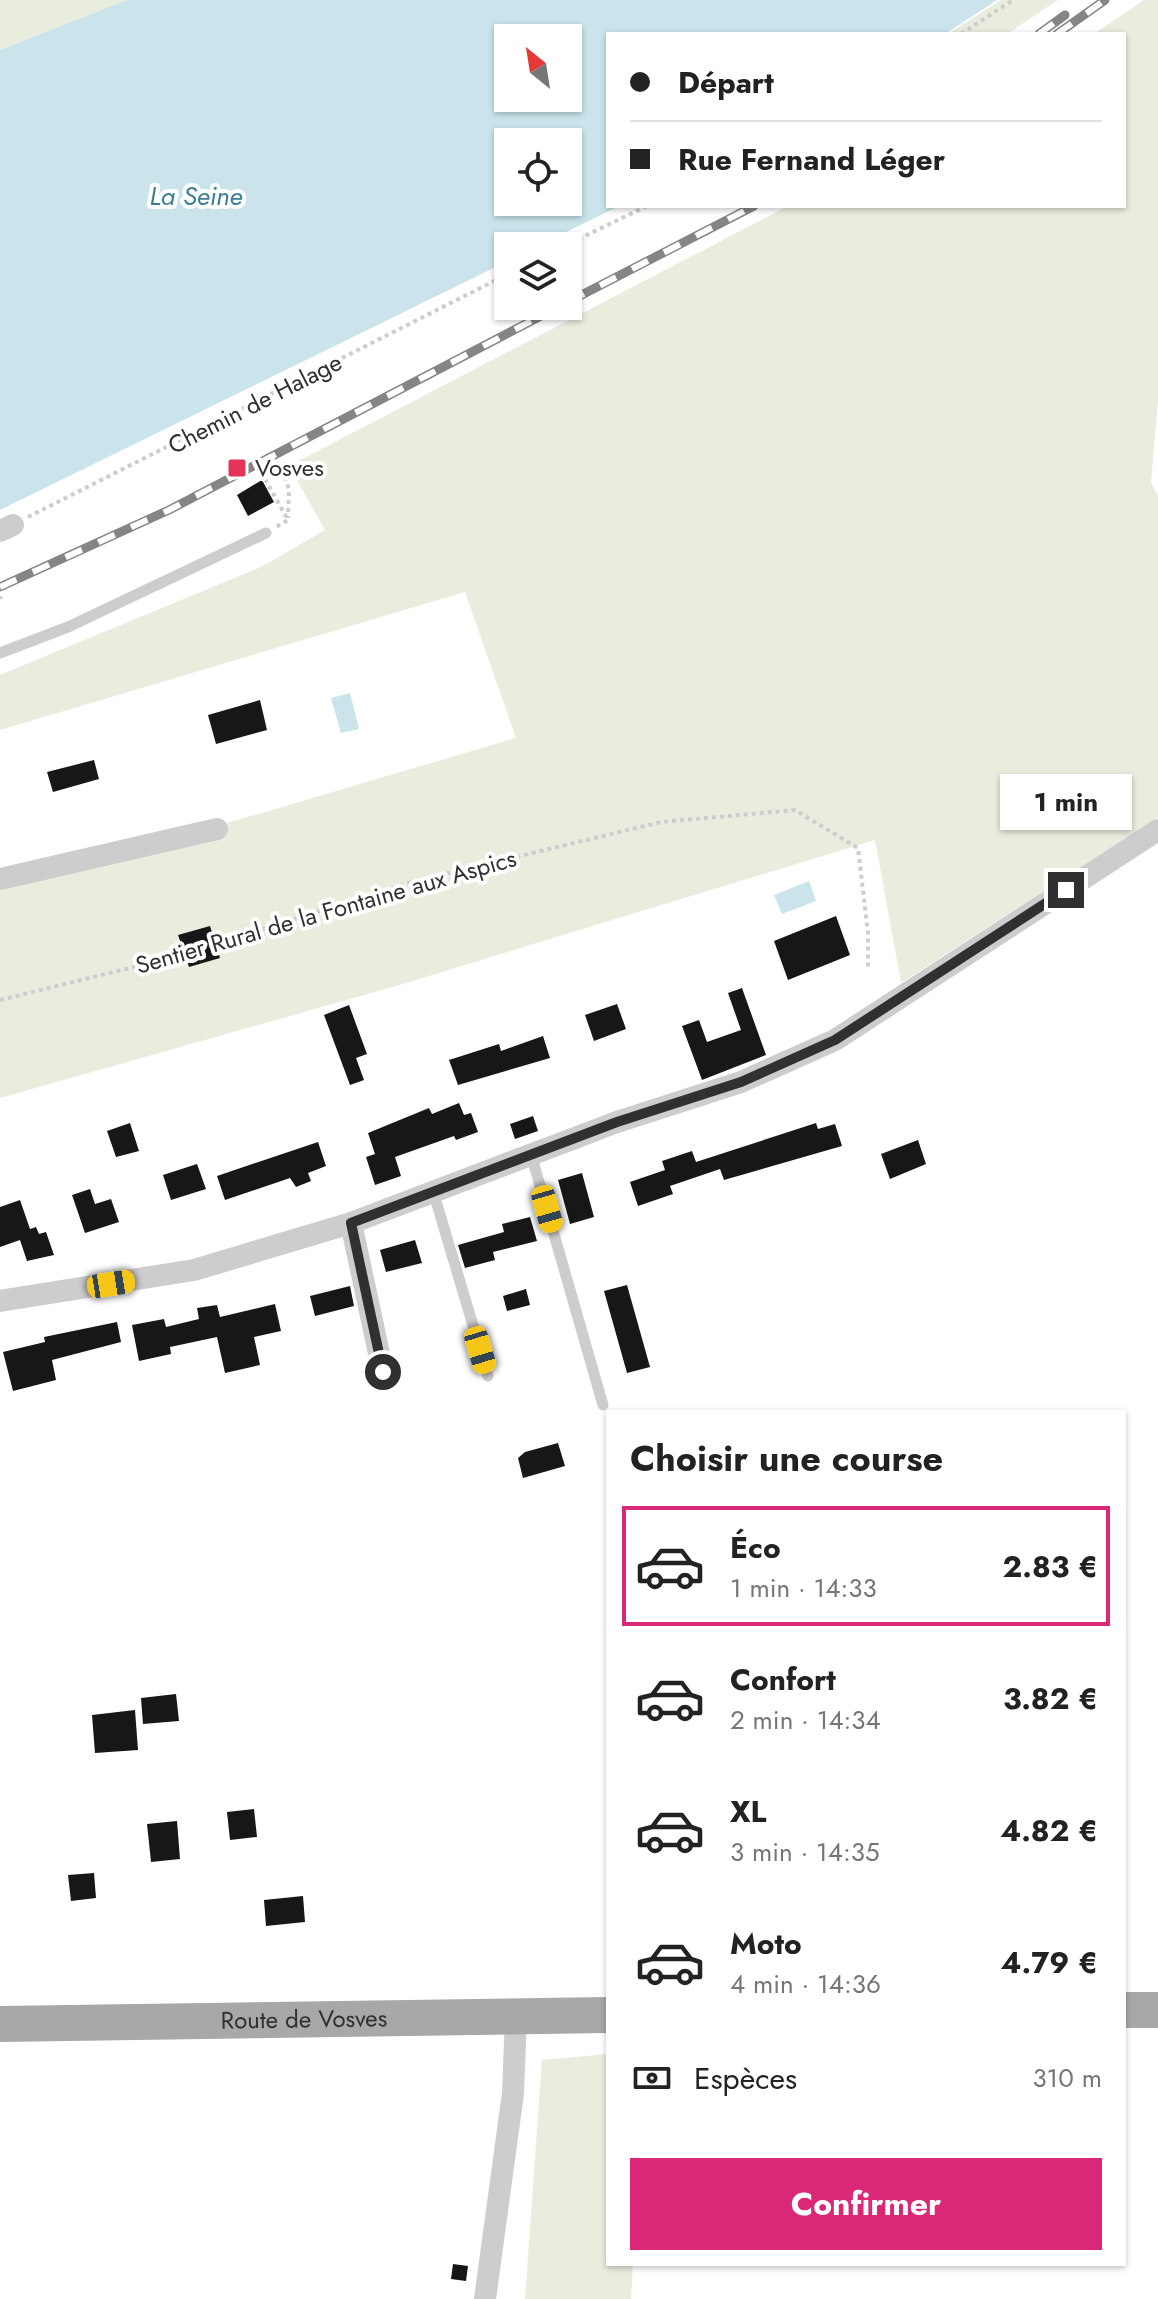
<!DOCTYPE html>
<html lang="fr">
<meta charset="utf-8">
<style>
body{margin:0;font-family:Jost,sans-serif;background:#f2f2f2;color:#222;height:100vh;display:flex;flex-direction:column;font-size:30px;white-space:nowrap}
*{box-sizing:border-box;margin:0}
p{font-size:26px;color:#767676}
.icon{flex:none;width:44px;height:44px;fill:none;stroke:currentColor;stroke-width:2;stroke-linecap:round;stroke-linejoin:round}
.map{position:relative;flex:1;overflow:hidden}
.drawer{position:absolute;left:606px;top:1410px;width:520px;height:856px;display:flex;flex-direction:column;background:#fff;border-radius:0px;box-shadow:0 2px 6px #0004}
.drawer>*{flex:none}
.guide{position:absolute;left:606px;top:32px;width:520px;height:176px;border-radius:0px;box-shadow:0 2px 6px #0004;display:grid;align-content:center;height:176px;padding:0 24px;background:#fff}
.needle{width:52px;rotate:330deg}
.fabs{position:absolute;left:494px;top:24px;display:grid;gap:16px}
.fabs a{display:grid;place-items:center;width:88px;height:88px;border-radius:0px;background:#fff;box-shadow:0 2px 6px #0004;font-size:40px}
.end{position:absolute;width:36px;height:36px;margin:-18px;border:10px solid #303030;background:#fff;box-shadow:0 0 0 4px #fff}
.from{border-radius:50%}
.bubble{position:absolute;height:56px;border-radius:0px;background:#fff;box-shadow:0 2px 6px #0004;font-size:26px;font-weight:700;line-height:56px;text-align:center}
.car{position:absolute;width:24px;height:48px;margin:-24px -12px;border-radius:10px;box-shadow:0 0 6px 2px #0007;background:linear-gradient(#f5c518 24%,#345 0 40%,#f5c518 0 76%,#345 0 86%,#f5c518 0)}
.guide b{display:flex;align-items:center;gap:28px;height:76px;font-size:30px}
.guide b+b{border-top:2px solid #e0e0e0}
.guide i{width:20px;height:20px;background:#222}
ul{padding:0;list-style:none}
li{display:flex;align-items:center;gap:24px;height:120px;margin:0 16px 12px;padding:0 8px;border:4px solid transparent;border-radius:0px}
li div{flex:1}
li b{display:block;font-size:30px}
li em{font-style:normal;font-weight:700}
li.selected{border-color:#db2777}
li>.icon{width:72px;height:72px;stroke-width:1.5}
h2{padding:0 24px;font-size:36px;line-height:96px}
.pay{display:flex;align-items:center;gap:20px;height:88px;padding:0 24px;font-size:30px}
.pay p{margin-inline-start:auto}
.primary-button{display:flex;gap:16px;margin-top:auto;padding:16px 24px}
.primary-button a{flex:1;height:92px;border-radius:0px;background:#db2777;color:#fff;font-size:32px;font-weight:700;line-height:92px;text-align:center}
.map>svg:first-child{display:block}
.green{fill:#e8edde}
.water{fill:#cbe4ec;fill-rule:evenodd}
.building{fill:#171717}
.lines{fill:none;stroke-linecap:round;stroke-linejoin:round}
.path{stroke:#cdcdcd;stroke-width:4;stroke-dasharray:4 4;stroke-linecap:butt}
.lane{stroke:#cdcdcd;stroke-width:11}
.street{stroke:#cdcdcd;stroke-width:22}
.primary{stroke:#a8a8a8;stroke-width:36}
.rail-casing{stroke:#858585;stroke-width:9}
.rail{stroke:#fff;stroke-width:6;stroke-dasharray:18;stroke-linecap:butt}
.route{stroke:#303030;stroke-width:10}
.poi-dot{fill:#e4345b;stroke:#fff;stroke-width:3}
.labels{text-anchor:middle;stroke-width:8;stroke-linejoin:round;paint-order:stroke}
.street-label{font-size:24px;fill:#303030;stroke:#fff}
.poi-label{font-size:24px;fill:#303030;stroke:#fff;text-anchor:start}
.water-label{font-size:26px;font-style:italic;fill:#3e7e92;stroke:#fff}
</style>
<div class="map">
<svg width="1158" height="2299" viewBox="0 0 1158 2299">
<rect width="100%" height="100%" fill="#fff"/>
<g class="green">
<polygon points="0,0 127,0 0,50"/>
<polygon points="1001,0 1058,0 1007,34 948,34"/>
<polygon points="1144,0 1158,0 1158,401 1151,482 1158,496 1158,817 901,983 875,840 396,986 0,1098 0,890 516,738 465,592 0,730 0,675 263,566 325,530 289,466 788,206 1124,206 1124,34 1094,34"/>
<polygon points="608,2054 608,2264 633,2264 631,2299 525,2299 542,2060"/>
</g>
<g class="water">
<path d="M127,0H997L945,34H608V206H619L538,246H508V261L0,510V50ZM508,38H568V98H508ZM508,142H568V202H508Z"/>
<polygon points="350,693 359,729 341,733 331,698"/>
<polygon points="809,881 816,901 782,914 774,895"/>
</g>
<g class="building">
<polygon points="262,480 274,502 248,516 237,495"/>
<polygon points="260,700 267,730 216,744 208,715"/>
<polygon points="94,760 99,779 53,792 47,772"/>
<polygon points="836,916 850,955 788,980 774,941"/>
<polygon points="210,926 220,958 189,967 178,935"/>
<polygon points="742,988 766,1055 702,1080 682,1026 699,1020 707,1042 741,1030 728,993"/>
<polygon points="617,1004 626,1029 594,1041 585,1015"/>
<polygon points="349,1005 367,1054 356,1058 364,1080 350,1085 324,1015"/>
<polygon points="543,1036 550,1058 458,1085 449,1060 499,1044 501,1051"/>
<polygon points="459,1103 464,1115 471,1113 478,1132 456,1140 454,1136 395,1157 401,1176 375,1185 366,1157 375,1154 368,1133 429,1108 432,1114"/>
<polygon points="533,1116 538,1131 515,1139 510,1124"/>
<polygon points="130,1123 139,1151 116,1157 107,1131"/>
<polygon points="816,1123 818,1129 835,1124 842,1146 724,1180 720,1169 670,1186 673,1194 638,1206 630,1182 665,1170 662,1161 692,1151 696,1162"/>
<polygon points="918,1140 926,1164 890,1179 881,1154"/>
<polygon points="318,1142 326,1166 308,1173 311,1181 296,1187 290,1178 225,1200 217,1176"/>
<polygon points="197,1164 206,1189 171,1200 163,1175"/>
<polygon points="582,1173 594,1217 570,1224 558,1180"/>
<polygon points="90,1189 95,1204 111,1199 119,1222 85,1233 72,1195"/>
<polygon points="20,1200 30,1229 36,1227 39,1234 46,1232 54,1255 27,1261 20,1240 0,1247 0,1207"/>
<polygon points="530,1217 537,1241 493,1252 495,1260 465,1268 458,1245 504,1232 502,1224"/>
<polygon points="415,1240 422,1263 386,1272 380,1250"/>
<polygon points="627,1285 650,1367 627,1373 604,1291"/>
<polygon points="350,1286 354,1306 315,1316 310,1296"/>
<polygon points="526,1289 530,1305 507,1311 503,1296"/>
<polygon points="275,1304 281,1331 254,1337 260,1365 225,1373 217,1337 170,1347 171,1354 139,1361 132,1325 164,1319 166,1327 199,1319 197,1308 217,1305 220,1317"/>
<polygon points="117,1322 121,1342 52,1360 56,1380 13,1391 3,1352 45,1342 44,1337"/>
<polygon points="558,1443 565,1466 523,1478 518,1458 525,1452"/>
<polygon points="176,1694 179,1721 143,1724 141,1698"/>
<polygon points="135,1710 138,1750 95,1753 92,1715"/>
<polygon points="254,1809 257,1837 230,1840 227,1812"/>
<polygon points="177,1821 180,1859 151,1862 147,1824"/>
<polygon points="94,1873 96,1898 71,1901 68,1875"/>
<polygon points="303,1896 305,1922 266,1926 264,1900"/>
<polygon points="453,2264 468,2266 466,2281 451,2279"/>
</g>
<g class="lines">
<g class="path">
<polyline points="961,34 1013,0"/>
<polyline points="564,246 647,206"/>
<polyline points="283,469 289,490 288,518"/>
<polyline points="265,479 288,520 276,527"/>
<polyline points="28,517 508,274"/>
<polyline points="0,599 1,596"/>
<polyline points="0,1000 175,957 408,883 661,822 795,810 858,848 868,933 868,967"/>
</g>
<g class="lane">
<polyline points="0,653 68,627 266,533"/>
<polyline points="531,1154 603,1405"/>
<polyline points="433,1191 488,1376"/>
</g>
<g class="street">
<polyline points="0,531 13,525"/>
<polyline points="0,879 217,829"/>
<polyline points="351,1223 383,1372"/>
<polyline points="0,1301 194,1270 351,1223 617,1122 741,1082 835,1040 1158,830"/>
<polyline points="485,2299 513,2093 516,2017"/>
</g>
<g class="primary">
<polyline points="1124,2010 1158,2010"/>
<path id="s1" d="M0,2024L608,2015"/>
</g>
<defs>
<g id="rail">
<polyline points="1039,34 1065,15"/>
<polyline points="1057,34 1105,0"/>
<polyline points="568,302 754,206"/>
<polyline points="0,587 169,510 560,306"/>
</g>
</defs>
<use href="#rail" class="rail-casing"/>
<use href="#rail" class="rail"/>
</g>
<g class="lines">
<polyline class="route" points="383,1372 351,1223 617,1122 741,1082 835,1040 1066,890"/>
</g>
<rect class="poi-dot" x="227" y="458" width="20" height="20" rx="4"/>
<g class="labels">
<g class="street-label">
<text transform="translate(255 404) rotate(-27)" y="8">Chemin de Halage</text>
<text transform="translate(326 912) rotate(-16)" y="8">Sentier Rural de la Fontaine aux Aspics</text>
<text dy="8" stroke="none"><textPath href="#s1" startOffset="304">Route de Vosves</textPath></text>
</g>
<g class="poi-label">
<text x="255" y="476">Vosves</text>
</g>
<g class="water-label">
<text x="196" y="205">La Seine</text>
</g>
</g>
</svg>
<div class="fabs">
<a><svg class="needle" viewBox="-14 -14 28 28"><path d="M0-13l5 13h-10z" fill="#e53935"/><path d="M0 13l5-13h-10z" fill="#767676"/></svg></a>
<a><svg class="icon" aria-label="locate" viewBox="0 0 24 24"><circle cx="12" cy="12" r="6"/><path d="M12 2v4M12 18v4M2 12h4M18 12h4"/></svg></a>
<a><svg class="icon" aria-label="layers" viewBox="0 0 24 24"><path d="M12 4l9 5-9 5-9-5zM3 14l9 5 9-5"/></svg></a>
</div>
<i class="end from" style="left:383px;top:1372px"></i>
<i class="end" style="left:1066px;top:890px"></i>
<div class="bubble" style="left:1000px;top:774px;width:132px">1 min</div>
<i class="car" style="left:547px;top:1209px;rotate:164deg"></i>
<i class="car" style="left:111px;top:1284px;rotate:81deg"></i>
<i class="car" style="left:480px;top:1350px;rotate:163deg"></i>
<div class="guide">
<b><i class="from"></i>Départ</b>
<b><i></i>Rue Fernand Léger</b>
</div>
<section class="drawer">
<h2>Choisir une course</h2>
<ul>
<li class="selected"><svg class="icon" aria-label="car" viewBox="0 0 24 24"><path d="M5 17H2v-5l4-1 3-4h7l3 4 3 1v5h-3M9 17h6M6 11h13"/><circle cx="7" cy="17" r="2"/><circle cx="17" cy="17" r="2"/></svg><div><b>Éco</b><p>1 min · 14:33</p></div><em>2.83 €</em></li>
<li><svg class="icon" aria-label="car" viewBox="0 0 24 24"><path d="M5 17H2v-5l4-1 3-4h7l3 4 3 1v5h-3M9 17h6M6 11h13"/><circle cx="7" cy="17" r="2"/><circle cx="17" cy="17" r="2"/></svg><div><b>Confort</b><p>2 min · 14:34</p></div><em>3.82 €</em></li>
<li><svg class="icon" aria-label="car" viewBox="0 0 24 24"><path d="M5 17H2v-5l4-1 3-4h7l3 4 3 1v5h-3M9 17h6M6 11h13"/><circle cx="7" cy="17" r="2"/><circle cx="17" cy="17" r="2"/></svg><div><b>XL</b><p>3 min · 14:35</p></div><em>4.82 €</em></li>
<li><svg class="icon" aria-label="car" viewBox="0 0 24 24"><path d="M5 17H2v-5l4-1 3-4h7l3 4 3 1v5h-3M9 17h6M6 11h13"/><circle cx="7" cy="17" r="2"/><circle cx="17" cy="17" r="2"/></svg><div><b>Moto</b><p>4 min · 14:36</p></div><em>4.79 €</em></li>
</ul>
<div class="pay"><svg class="icon" aria-label="cash" viewBox="0 0 24 24"><path d="M3 7h18v10H3z"/><circle cx="12" cy="12" r="2"/></svg>Espèces<p>310 m</p></div>
<div class="primary-button"><a>Confirmer</a></div>
</section>
</div>
